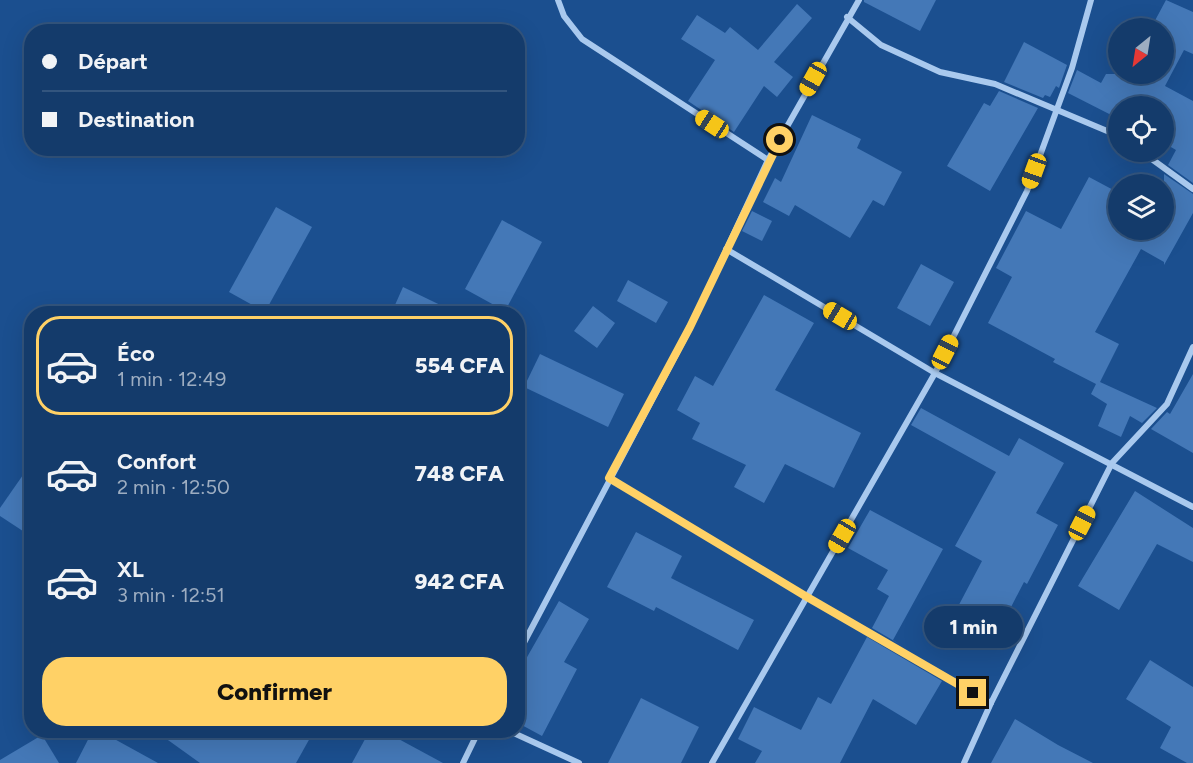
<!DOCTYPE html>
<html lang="fr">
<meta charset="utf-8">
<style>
body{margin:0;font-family:Figtree,sans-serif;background:#1d4271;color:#f1f3f6;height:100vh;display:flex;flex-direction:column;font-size:22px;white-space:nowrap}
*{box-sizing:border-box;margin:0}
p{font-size:20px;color:#9dadc1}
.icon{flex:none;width:33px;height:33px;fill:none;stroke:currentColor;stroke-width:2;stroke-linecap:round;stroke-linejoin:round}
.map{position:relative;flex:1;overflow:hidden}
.sheet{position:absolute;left:24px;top:306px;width:501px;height:432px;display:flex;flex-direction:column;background:#143b6b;border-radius:24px;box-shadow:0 6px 24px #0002,0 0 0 2px #33557e}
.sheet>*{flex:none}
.banner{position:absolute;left:24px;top:24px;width:501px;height:132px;border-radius:24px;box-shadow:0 6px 24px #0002,0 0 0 2px #33557e;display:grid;align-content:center;height:132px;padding:0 18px;background:#143b6b}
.needle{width:39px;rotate:210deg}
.controls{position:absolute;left:1108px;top:18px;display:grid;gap:12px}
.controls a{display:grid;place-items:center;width:66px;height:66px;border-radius:50%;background:#143b6b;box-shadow:0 6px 24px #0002,0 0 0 2px #33557e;font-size:30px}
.end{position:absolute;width:27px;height:27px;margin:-14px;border:8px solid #ffd166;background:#111;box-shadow:0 0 0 3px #111}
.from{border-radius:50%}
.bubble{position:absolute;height:42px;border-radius:21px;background:#143b6b;box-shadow:0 6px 24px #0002,0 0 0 2px #33557e;font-size:20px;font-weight:800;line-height:42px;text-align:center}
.car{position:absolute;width:18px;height:36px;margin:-18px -9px;border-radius:8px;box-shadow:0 0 4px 2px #0007;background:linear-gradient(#f5c518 24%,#345 0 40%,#f5c518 0 76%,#345 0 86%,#f5c518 0)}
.banner b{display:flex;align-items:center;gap:21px;height:57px;font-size:22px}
.banner b+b{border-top:2px solid #33557e}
.banner i{width:15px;height:15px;background:#f1f3f6}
ul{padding:10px 0 0;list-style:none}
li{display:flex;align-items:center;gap:18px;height:99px;margin:0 12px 9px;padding:0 6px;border:3px solid transparent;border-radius:24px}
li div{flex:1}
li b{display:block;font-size:22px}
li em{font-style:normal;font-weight:800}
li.on{border-color:#ffd166}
li>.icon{width:54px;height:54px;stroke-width:1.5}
.cta{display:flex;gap:12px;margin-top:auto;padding:12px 18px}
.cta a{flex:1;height:69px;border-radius:24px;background:#ffd166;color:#111;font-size:24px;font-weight:800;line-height:69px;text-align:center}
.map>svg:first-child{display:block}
.building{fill:#4478b7}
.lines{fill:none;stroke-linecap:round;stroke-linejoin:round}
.street{stroke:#a9c9ee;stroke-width:6}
.route{stroke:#ffd166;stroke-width:8}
</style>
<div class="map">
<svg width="1193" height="763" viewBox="0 0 1193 763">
<rect width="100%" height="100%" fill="#1b4f8f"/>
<g class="building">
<polygon points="864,0 936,0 920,31 864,2"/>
<polygon points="1166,0 1193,12 1193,54 1184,50 1165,86 1193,101 1193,183 1168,165 1176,150 1164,143 1164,106 1119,106 1119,119 1068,93 1077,70 1101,83 1106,74 1164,74 1164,28 1151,28"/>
<polygon points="797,4 812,18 774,62 793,77 777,97 764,86 734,132 688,101 715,60 681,39 697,15 725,33 730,27 758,50"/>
<polygon points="1024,42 1067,65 1059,88 1056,86 1050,97 1045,95 1043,98 1004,82"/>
<polygon points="999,91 1038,108 990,191 947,166 984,103 990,106"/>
<polygon points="812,115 861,139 857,148 902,172 884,206 873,200 850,238 795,205 789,216 763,202 775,178 781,182"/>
<polygon points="1164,174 1193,194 1193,213 1164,265 1164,262 1141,249 1095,332 1119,344 1100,382 1157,408 1142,423 1130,416 1121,437 1098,426 1107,404 1091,394 1096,384 1053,362 1055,359 988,323 1012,277 996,268 1026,211 1061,229 1089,177 1119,193 1119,230 1164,230"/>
<polygon points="276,207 312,227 265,312 229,292"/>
<polygon points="752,211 772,221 762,241 742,231"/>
<polygon points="502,220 542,242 505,311 465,289"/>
<polygon points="921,264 954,282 930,326 897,308"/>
<polygon points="628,280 668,302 656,323 617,301"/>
<polygon points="403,287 459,314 391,314"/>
<polygon points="764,295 814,323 775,390 861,433 834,488 785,464 764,503 734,487 746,465 692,439 700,423 677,410 695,376 713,386"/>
<polygon points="593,306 615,323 597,348 574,331"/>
<polygon points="540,354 624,394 608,427 524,387"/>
<polygon points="1193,374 1193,453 1151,429 1167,412 1170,414"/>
<polygon points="921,408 1009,456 1019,438 1064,463 1036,513 1058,525 1027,584 1024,582 994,640 952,618 982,561 955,546 996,472 911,425"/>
<polygon points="32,462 32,537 0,516 0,508"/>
<polygon points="1135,491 1193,528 1193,562 1157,544 1119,610 1078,586"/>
<polygon points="870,510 943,549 893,640 901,645 872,628 889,596 877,589 888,570 848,548"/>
<polygon points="636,532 682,556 671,578 754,620 738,650 656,607 654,611 607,587"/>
<polygon points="559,601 589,619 564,662 577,669 542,736 518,723 518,673"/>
<polygon points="867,637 942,681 916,725 873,699 840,763 755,763 762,751 738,739 754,707 801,730 818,697 831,704"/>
<polygon points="1150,660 1193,687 1193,763 1187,763 1160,748 1171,727 1126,699"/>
<polygon points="641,698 699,727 681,763 608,763"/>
<polygon points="1015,719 1058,745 1093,763 991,763"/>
<polygon points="93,730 98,730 158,763 76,763"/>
<polygon points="154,730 298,730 310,738 296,763 200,763"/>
<polygon points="370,730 382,730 443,763 352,763"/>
<polygon points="42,735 59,763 0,763 0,760"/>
</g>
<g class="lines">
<g class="street">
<polyline points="558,0 564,16 582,39 768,160"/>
<polyline points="847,17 881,45 940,72 995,84 1119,136"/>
<polyline points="1142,152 1193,189"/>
<polyline points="726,249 935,373 1193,507"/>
<polyline points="609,478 807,597 991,703"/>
<polyline points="518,654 690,328 768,160 859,0"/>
<polyline points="507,730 579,763"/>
<polyline points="463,763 479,730"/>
<polyline points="712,763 935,373 1027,191 1072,68 1091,0"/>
<polyline points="964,763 991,703 1112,463 1167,404 1193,347"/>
</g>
</g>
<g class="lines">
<polyline class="route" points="780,140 690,327 609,478 807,597 973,693"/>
</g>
</svg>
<div class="controls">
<a><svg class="needle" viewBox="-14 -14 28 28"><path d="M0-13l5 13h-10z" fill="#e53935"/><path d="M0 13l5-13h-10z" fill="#9dadc1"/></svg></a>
<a><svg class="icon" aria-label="locate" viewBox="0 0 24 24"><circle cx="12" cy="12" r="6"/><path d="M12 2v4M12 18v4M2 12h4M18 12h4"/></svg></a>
<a><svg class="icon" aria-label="layers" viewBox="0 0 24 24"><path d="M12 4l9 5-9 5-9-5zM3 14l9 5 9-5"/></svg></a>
</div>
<i class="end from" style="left:780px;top:140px"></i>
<i class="end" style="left:973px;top:693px"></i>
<div class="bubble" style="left:924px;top:606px;width:99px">1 min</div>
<i class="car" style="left:813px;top:79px;rotate:209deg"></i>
<i class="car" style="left:712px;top:124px;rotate:303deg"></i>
<i class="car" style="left:1034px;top:171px;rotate:200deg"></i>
<i class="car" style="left:840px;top:316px;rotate:301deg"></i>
<i class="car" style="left:945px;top:352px;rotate:27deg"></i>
<i class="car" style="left:1082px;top:523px;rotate:27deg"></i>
<i class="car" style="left:842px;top:536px;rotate:210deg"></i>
<div class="banner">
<b><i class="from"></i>Départ</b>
<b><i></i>Destination</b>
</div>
<section class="sheet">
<ul>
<li class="on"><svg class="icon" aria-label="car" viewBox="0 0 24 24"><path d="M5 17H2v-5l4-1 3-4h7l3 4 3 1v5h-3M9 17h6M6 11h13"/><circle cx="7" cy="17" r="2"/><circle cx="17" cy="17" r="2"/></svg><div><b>Éco</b><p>1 min · 12:49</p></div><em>554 CFA</em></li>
<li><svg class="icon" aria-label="car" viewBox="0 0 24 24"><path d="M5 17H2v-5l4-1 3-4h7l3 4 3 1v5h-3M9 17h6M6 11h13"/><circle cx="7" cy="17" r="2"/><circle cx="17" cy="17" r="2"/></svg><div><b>Confort</b><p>2 min · 12:50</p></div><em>748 CFA</em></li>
<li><svg class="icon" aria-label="car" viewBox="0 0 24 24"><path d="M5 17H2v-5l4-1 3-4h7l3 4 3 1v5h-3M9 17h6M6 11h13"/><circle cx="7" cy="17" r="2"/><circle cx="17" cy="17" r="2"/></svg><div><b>XL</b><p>3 min · 12:51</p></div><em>942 CFA</em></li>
</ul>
<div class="cta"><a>Confirmer</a></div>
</section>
</div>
